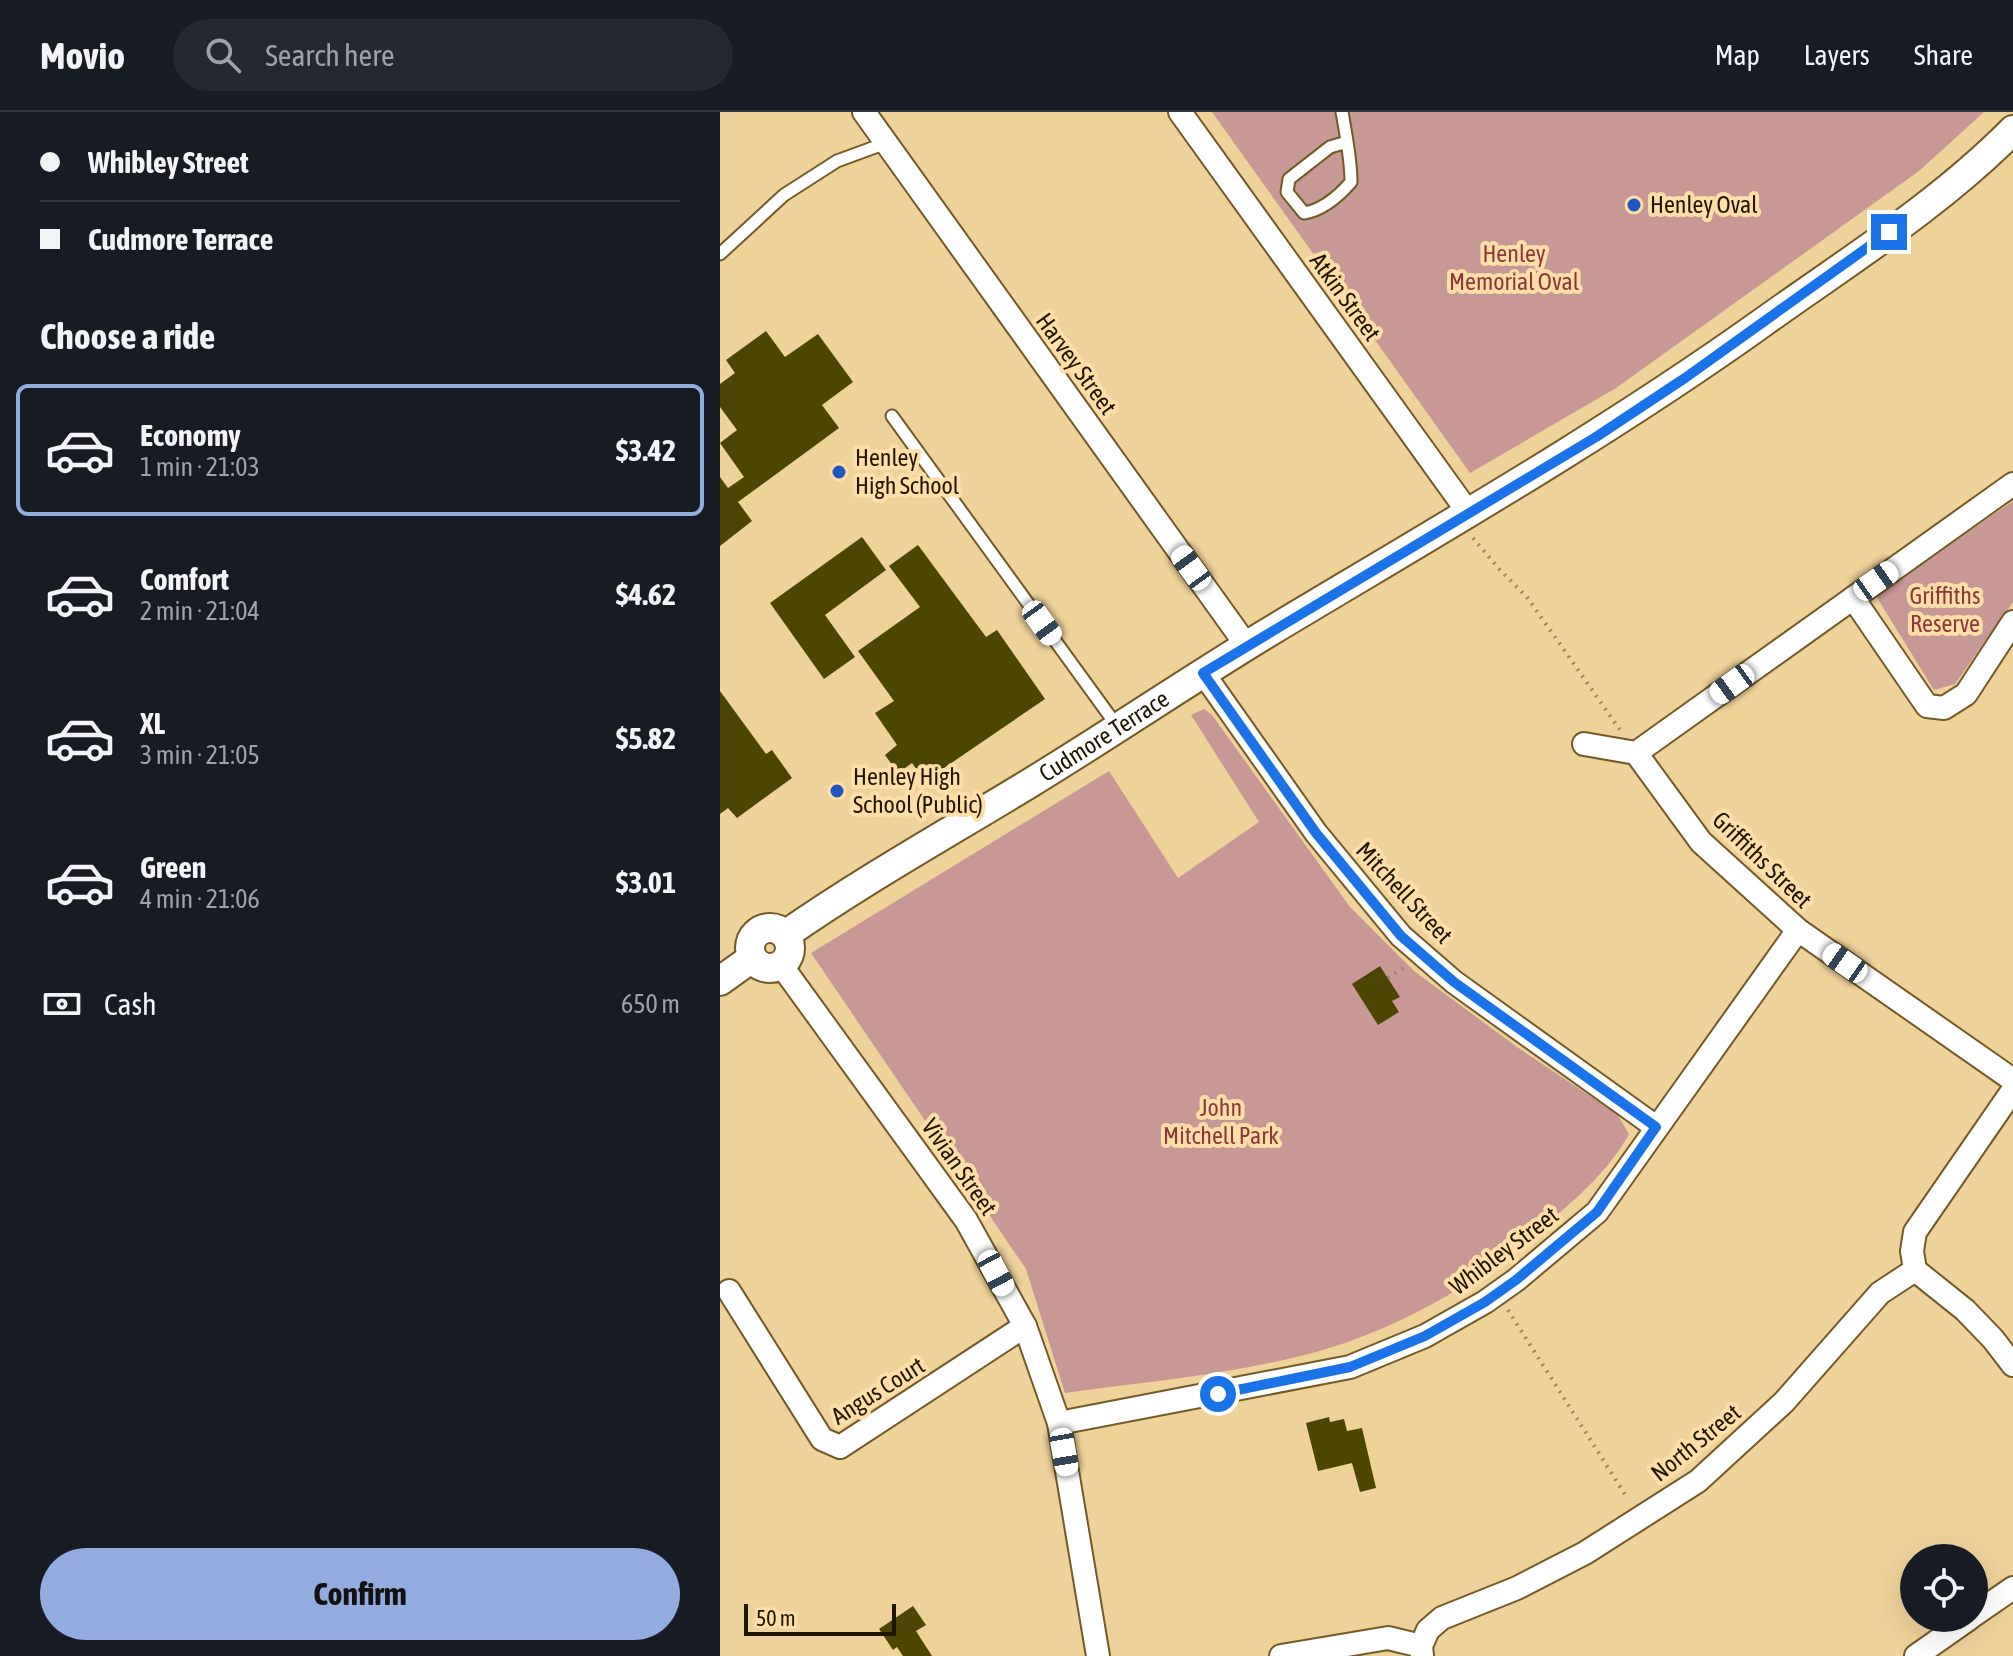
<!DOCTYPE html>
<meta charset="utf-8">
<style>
body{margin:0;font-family:"Asap Condensed",sans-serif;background:#242831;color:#f1f3f6;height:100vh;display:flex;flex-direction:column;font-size:30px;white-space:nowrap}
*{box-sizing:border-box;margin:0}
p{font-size:26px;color:#9ea1a6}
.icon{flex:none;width:44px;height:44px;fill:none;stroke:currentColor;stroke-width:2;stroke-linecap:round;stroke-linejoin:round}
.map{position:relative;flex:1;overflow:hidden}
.panel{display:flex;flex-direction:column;background:#171b24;width:720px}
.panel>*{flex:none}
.banner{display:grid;align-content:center;height:176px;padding:0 40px;background:#171b24}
.buttons{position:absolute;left:1180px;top:1432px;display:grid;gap:16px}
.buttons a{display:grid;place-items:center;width:88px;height:88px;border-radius:50%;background:#171b24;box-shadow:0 8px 32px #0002;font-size:40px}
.scale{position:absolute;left:24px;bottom:20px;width:152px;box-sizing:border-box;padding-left:8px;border:4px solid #201501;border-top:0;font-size:22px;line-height:28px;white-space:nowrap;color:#201501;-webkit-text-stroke:6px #fddea7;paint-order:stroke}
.end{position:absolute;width:36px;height:36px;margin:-18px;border:10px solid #1a73e8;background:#fff;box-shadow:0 0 0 4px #fff}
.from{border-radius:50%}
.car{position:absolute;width:24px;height:48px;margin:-24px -12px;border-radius:10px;box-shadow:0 0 6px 2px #0007;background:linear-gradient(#fff 24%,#345 0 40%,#fff 0 76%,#345 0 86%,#fff 0)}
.banner b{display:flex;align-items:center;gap:28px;height:76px;font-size:30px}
.banner b+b{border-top:2px solid #363941}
.banner i{width:20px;height:20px;background:#f1f3f6}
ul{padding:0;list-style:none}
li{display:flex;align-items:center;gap:24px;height:132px;margin:0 16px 12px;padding:0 24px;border:4px solid transparent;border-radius:12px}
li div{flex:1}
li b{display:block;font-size:30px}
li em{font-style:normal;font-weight:700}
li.on{border-color:#92acdf}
li>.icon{width:72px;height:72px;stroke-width:1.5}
h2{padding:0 40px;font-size:36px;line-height:96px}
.pay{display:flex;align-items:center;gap:20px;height:88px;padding:0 40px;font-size:30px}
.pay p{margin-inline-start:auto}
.action{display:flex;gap:16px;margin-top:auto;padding:16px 40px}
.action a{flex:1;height:92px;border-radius:48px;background:#92acdf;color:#111;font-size:32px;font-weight:700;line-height:92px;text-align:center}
header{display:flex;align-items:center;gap:48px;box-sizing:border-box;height:112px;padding:0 40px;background:#171b24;border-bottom:2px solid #363941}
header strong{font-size:38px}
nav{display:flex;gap:44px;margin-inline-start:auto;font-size:28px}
.search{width:560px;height:72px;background:#242831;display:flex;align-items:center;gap:20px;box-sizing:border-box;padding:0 28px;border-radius:44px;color:#9ea1a6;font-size:30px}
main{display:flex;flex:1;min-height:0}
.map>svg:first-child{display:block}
.green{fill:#c89895}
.building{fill:#4c4504}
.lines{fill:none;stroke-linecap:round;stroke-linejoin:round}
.service-casing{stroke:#745a25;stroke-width:15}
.minor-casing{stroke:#745a25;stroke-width:26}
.tertiary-casing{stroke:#745a25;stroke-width:32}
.path{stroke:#9e875e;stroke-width:4;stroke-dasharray:2 6;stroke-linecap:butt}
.service{stroke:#fff;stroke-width:11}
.minor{stroke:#fff;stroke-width:22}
.tertiary{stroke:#fff;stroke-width:28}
.route{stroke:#1a73e8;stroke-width:10}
.poi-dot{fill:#1f56c2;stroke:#fddea7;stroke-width:3}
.labels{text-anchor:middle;stroke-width:8;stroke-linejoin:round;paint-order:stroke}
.poi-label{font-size:24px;fill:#201501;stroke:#fddea7;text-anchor:start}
.park-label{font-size:24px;fill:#8d3839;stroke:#fddea7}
.street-label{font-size:24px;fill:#201501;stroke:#fddea7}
</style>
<header>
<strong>Movio</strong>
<div class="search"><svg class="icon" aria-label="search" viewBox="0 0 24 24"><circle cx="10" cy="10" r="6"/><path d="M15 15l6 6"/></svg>Search here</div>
<nav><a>Map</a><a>Layers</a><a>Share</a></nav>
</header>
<main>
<section class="panel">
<div class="banner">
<b><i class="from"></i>Whibley Street</b>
<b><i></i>Cudmore Terrace</b>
</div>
<h2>Choose a ride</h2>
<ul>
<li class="on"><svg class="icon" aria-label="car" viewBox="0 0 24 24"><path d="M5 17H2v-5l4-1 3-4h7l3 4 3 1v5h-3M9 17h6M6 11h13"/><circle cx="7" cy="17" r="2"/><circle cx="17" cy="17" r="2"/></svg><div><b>Economy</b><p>1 min · 21:03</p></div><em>$3.42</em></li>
<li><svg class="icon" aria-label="car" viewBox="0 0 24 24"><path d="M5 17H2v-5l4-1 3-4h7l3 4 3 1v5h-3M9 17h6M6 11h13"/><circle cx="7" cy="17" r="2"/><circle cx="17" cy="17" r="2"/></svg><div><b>Comfort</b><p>2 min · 21:04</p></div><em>$4.62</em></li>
<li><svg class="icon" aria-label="car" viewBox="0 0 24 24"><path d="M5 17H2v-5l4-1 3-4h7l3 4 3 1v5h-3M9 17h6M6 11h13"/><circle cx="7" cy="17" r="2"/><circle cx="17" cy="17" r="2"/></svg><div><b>XL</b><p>3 min · 21:05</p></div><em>$5.82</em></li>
<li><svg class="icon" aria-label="car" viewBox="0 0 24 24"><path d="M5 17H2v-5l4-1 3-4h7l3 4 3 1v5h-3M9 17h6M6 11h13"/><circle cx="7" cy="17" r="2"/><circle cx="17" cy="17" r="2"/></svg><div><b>Green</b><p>4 min · 21:06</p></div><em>$3.01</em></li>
</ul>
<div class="pay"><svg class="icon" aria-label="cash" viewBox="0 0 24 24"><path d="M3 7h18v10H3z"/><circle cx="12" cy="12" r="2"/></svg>Cash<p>650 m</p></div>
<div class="action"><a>Confirm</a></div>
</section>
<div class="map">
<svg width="1293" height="1544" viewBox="0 0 1293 1544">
<rect width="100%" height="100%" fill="#efd19a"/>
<g class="green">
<polygon points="492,0 1264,0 1199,59 896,276 750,361"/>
<polygon points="1293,389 1293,490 1235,572 1214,578 1156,484"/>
<path d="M484,597L492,603L630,795L694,859L797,935L897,1002L909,1022C889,1058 859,1084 828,1111C764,1168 679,1217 596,1240C516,1262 427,1270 345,1281L306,1157L91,841L389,659L458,766L539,710L471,603Z"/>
</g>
<g class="building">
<polygon points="46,219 65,245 98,222 133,270 102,293 119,316 18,390 32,409 0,434 0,365 8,376 24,365 0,331 17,318 0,295 0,272 15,261 6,248"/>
<polygon points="142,425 166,458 105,503 135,545 104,567 50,491"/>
<polygon points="198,433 266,525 277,518 325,587 205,669 192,651 178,661 165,643 177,633 155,601 174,589 138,539 200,495 169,454"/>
<polygon points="0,579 46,642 52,638 72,666 17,706 8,696 0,702"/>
<polygon points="660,854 680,885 672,889 679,900 658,913 632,872"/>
<polygon points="609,1305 610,1310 624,1307 627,1319 642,1316 656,1376 640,1380 632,1351 598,1359 586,1311"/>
<polygon points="193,1494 206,1513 196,1519 212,1544 183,1544 177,1535 173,1538 159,1517"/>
</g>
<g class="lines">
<defs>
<g id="service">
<path d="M622,0C626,23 631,47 631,70C618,85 603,98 584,101L567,80L569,67L610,35L627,30"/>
<polyline points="0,142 64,83 117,49 166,31"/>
<polyline points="172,304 397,614"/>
</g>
<g id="minor">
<polyline points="144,0 527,534"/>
<polyline points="460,0 748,400"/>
<polyline points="1133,486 1207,594 1224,596 1246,582 1293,510"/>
<polyline points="483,561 596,721 681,824 734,870 936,1015"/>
<polyline points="864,632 916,641"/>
<polyline points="916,641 981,730 1078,818 1293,968"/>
<polyline points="916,641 1293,372"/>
<polyline points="61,853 246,1108 305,1214 339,1311 378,1544"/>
<polyline points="1195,1158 1192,1139 1195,1120 1293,978"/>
<polyline points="1195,1158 1245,1198 1273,1227 1293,1253"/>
<polyline points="9,1179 102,1327 120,1335 305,1214"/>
<polyline points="339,1311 630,1255 705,1224 765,1190 796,1168 877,1100 1078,818"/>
<polyline points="1254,1503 1293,1476"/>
<polyline points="561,1544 668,1526 701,1534"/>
<polyline points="702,1544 701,1534 708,1518 722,1506 797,1476 865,1441 978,1369 1064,1290 1160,1181 1195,1158"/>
<polyline points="1196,1544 1250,1506"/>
</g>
<g id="tertiary">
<circle cx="50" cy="836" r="20"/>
<path id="s1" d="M65,823C144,768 228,721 310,671C392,621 471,567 554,517C719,418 885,323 1042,211C1127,150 1219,93 1293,18"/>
<polyline points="0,869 32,846"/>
</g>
</defs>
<use href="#service" class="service-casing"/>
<use href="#minor" class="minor-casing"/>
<use href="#tertiary" class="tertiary-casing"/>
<g class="path">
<polyline points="753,426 780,458 807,485 900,618"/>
<polyline points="668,866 685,855 682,853"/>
<polyline points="788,1198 906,1384"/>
</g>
<use href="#service" class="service"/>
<use href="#minor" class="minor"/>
<use href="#tertiary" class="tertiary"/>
</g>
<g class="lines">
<polyline class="route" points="498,1282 630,1255 705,1224 765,1190 796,1168 877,1100 936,1015 734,870 681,824 596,721 483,561 876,325 965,266 1169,120"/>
</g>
<g class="poi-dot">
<circle cx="914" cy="93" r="8"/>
<circle cx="119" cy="360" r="8"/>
<circle cx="117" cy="679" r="8"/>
</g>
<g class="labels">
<g class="poi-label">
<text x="930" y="101">Henley Oval</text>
<text x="135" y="354">Henley<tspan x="135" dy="28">High School</tspan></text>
<text x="133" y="673">Henley High<tspan x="133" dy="28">School (Public)</tspan></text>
</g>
<g class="park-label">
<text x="794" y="150">Henley<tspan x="794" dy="28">Memorial Oval</tspan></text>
<text x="1225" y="492">Griffiths<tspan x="1225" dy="28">Reserve</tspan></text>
<text x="501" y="1004">John<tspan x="501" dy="28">Mitchell Park</tspan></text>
</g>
<g class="street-label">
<text transform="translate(625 185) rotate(54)" y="8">Atkin Street</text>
<text transform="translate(356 252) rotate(54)" y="8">Harvey Street</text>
<text dy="8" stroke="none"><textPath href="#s1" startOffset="376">Cudmore Terrace</textPath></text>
<text transform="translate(1042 748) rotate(44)" y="8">Griffiths Street</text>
<text transform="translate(684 781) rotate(47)" y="8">Mitchell Street</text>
<text transform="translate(239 1055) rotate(55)" y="8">Vivian Street</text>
<text transform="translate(784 1139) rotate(-37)" y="8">Whibley Street</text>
<text transform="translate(158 1279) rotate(-32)" y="8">Angus Court</text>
<text transform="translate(976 1331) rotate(-39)" y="8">North Street</text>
</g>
</g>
</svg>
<div class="buttons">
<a><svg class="icon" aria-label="locate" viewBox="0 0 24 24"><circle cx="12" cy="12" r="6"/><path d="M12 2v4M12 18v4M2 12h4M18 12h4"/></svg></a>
</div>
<div class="scale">50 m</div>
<i class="end from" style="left:498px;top:1282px"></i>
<i class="end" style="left:1169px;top:120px"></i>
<i class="car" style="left:471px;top:456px;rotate:324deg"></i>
<i class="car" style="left:1156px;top:469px;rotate:55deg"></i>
<i class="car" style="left:322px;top:511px;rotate:144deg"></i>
<i class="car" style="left:1012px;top:572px;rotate:234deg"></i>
<i class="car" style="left:1125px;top:851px;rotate:305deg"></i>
<i class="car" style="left:276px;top:1161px;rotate:152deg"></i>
<i class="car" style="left:344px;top:1340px;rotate:170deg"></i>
</div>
</main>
